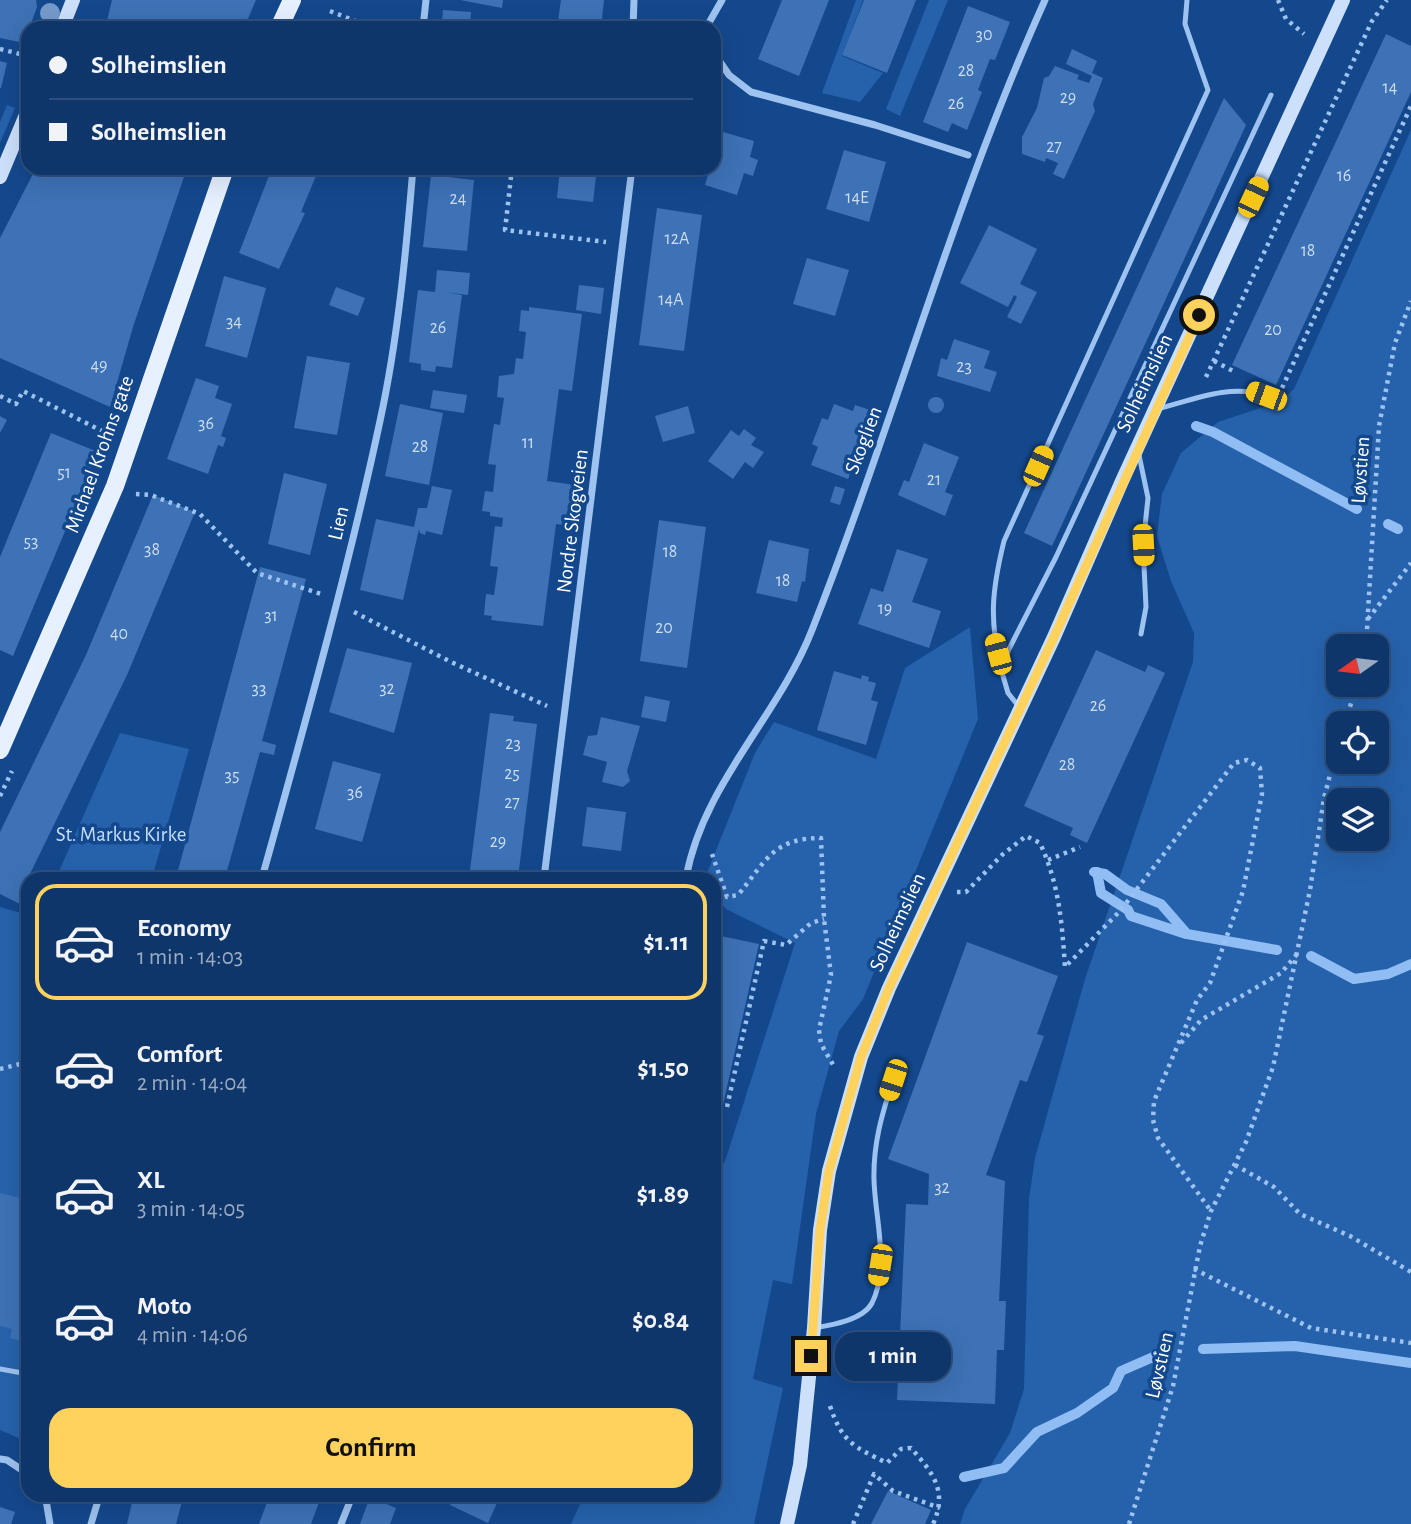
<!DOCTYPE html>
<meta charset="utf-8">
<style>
body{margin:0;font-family:"Alegreya Sans",sans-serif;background:#1d4172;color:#f1f3f6;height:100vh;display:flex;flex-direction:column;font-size:26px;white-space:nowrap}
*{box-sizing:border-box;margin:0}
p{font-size:23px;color:#9babc1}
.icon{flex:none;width:38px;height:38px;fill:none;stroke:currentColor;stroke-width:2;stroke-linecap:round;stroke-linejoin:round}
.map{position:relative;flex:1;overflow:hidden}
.panel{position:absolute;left:21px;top:872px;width:700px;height:630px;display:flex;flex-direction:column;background:#0f366a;border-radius:21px;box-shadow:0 7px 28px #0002,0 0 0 2px #2f507e}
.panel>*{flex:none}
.hud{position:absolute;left:21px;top:21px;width:700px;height:154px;border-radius:21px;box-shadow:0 7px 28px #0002,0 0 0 2px #2f507e;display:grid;align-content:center;height:154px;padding:0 28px;background:#0f366a}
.needle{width:46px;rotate:256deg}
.tools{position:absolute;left:1326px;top:634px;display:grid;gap:14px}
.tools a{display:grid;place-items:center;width:63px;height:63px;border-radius:14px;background:#0f366a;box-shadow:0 7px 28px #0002,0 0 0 2px #2f507e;font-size:35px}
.end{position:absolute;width:32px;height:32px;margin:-16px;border:9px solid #ffd15d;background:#111;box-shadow:0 0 0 4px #111}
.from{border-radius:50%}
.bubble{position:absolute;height:49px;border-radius:21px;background:#0f366a;box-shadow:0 7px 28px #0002,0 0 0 2px #2f507e;font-size:23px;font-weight:700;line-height:49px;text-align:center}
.car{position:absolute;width:21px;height:42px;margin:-21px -10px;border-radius:9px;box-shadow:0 0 5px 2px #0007;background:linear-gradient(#f5c518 24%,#345 0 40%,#f5c518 0 76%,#345 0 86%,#f5c518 0)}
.hud b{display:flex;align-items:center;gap:24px;height:66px;font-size:26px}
.hud b+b{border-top:2px solid #2f507e}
.hud i{width:18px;height:18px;background:#f1f3f6}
ul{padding:12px 0 0;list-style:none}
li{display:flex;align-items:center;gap:21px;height:116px;margin:0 14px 10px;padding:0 14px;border:4px solid transparent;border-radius:21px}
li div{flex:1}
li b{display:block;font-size:26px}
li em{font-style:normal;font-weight:700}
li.current{border-color:#ffd15d}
li>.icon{width:63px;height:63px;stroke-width:1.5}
.primary-button{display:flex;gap:14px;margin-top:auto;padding:14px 28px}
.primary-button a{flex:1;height:80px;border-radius:21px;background:#ffd15d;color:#111;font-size:28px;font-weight:700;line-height:80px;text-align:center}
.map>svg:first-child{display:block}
.green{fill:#2662ac;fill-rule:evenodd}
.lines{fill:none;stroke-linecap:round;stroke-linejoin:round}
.stream{stroke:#90bdf3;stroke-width:10}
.building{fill:#3d72b6}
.path{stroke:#9ec3f0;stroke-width:4.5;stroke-dasharray:3.5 5;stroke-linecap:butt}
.lane{stroke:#9ec3f0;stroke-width:5}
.street{stroke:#9ec3f0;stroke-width:7}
.secondary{stroke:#cce0fb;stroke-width:14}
.primary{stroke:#e7f0ff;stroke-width:18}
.tree{fill:#759aca}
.route{stroke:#ffd15d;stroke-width:9}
.labels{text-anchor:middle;stroke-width:7;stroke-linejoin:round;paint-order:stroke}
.number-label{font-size:18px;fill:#cedced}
.street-label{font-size:21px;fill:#fff;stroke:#14488d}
.park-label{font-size:21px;fill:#c5ddfc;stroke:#14488d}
</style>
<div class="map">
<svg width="1411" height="1524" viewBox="0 0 1411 1524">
<rect width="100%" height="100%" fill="#14488d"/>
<g class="green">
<polygon points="856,0 863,0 842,56 883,73 860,102 822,93"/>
<polygon points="929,0 948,0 900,116 886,109"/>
<polygon points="7,105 15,108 0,143 0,122"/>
<path d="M1411,130V1524H960L965,1509L1010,1433L1024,1389L1029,1199L1035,1158L1085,979L1193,662L1194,633L1171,581L1157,536L1162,494L1181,453L1218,422L1279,402L1294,389ZM1339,646H1377V684H1339ZM1339,723H1377V761H1339ZM1339,800H1377V838H1339Z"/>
<polygon points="970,627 978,719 863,999 839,1031 816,1114 792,1284 773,1280 753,1379 783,1388 754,1524 571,1524 584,1495 714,1494 714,1187 726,1158 795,943 726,909 714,895 714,878 705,878 755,753 774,722 876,759 905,668"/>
<polygon points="120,733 189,749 152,878 56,878"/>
<polygon points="0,907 28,915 28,1442 0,1430"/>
</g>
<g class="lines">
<g class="stream">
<polyline points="1196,426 1213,432 1357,509"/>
<polyline points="1388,524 1398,529"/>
<polyline points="1094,872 1105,874 1127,890 1161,904 1187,934 1277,950"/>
<polyline points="1097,872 1101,893 1128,910 1131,916 1186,934"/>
<polyline points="1311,956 1354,979 1388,974 1411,964"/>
<polyline points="1203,1349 1295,1346 1411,1363"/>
<polyline points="964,1477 1004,1468 1037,1432 1077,1413 1113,1388 1121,1371 1160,1354"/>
</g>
</g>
<g class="building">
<polygon points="0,0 36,0 37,7 24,43 0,38"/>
<polygon points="112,0 256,0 244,28 106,25"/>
<polygon points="460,0 503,0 502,8"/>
<polygon points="561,0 604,0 601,28 557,28"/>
<polygon points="782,0 829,0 799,76 758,59"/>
<polygon points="864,0 916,0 887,73 842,55"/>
<polygon points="968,6 1010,22 995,60 990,59 978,90 982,92 967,130 952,123 948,132 923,122"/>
<polygon points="443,10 471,12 470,25 442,22"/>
<polygon points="329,21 347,28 326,28"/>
<polygon points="1386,34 1411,46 1411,92 1276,385 1232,365"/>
<polygon points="1072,49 1097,61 1092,73 1103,78 1093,104 1095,111 1064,179 1053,174 1058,163 1046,158 1045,162 1022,154 1022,137 1037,108 1044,78 1049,76 1055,66 1079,75 1077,79 1089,83 1092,76 1066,64"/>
<polygon points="0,61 7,63 1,88 0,88"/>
<polygon points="1224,98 1246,125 1052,546 1024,533"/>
<polygon points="723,132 754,141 750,157 758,160 753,176 744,173 737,195 705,185 710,168 714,168 714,153"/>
<polygon points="844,150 886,162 869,222 826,209"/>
<polygon points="36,168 187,168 133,327 110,407 0,358 0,238"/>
<polygon points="272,168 324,168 322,172 318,171 301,212 305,213 279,269 239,253"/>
<polygon points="560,168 597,168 593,202 557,198"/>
<polygon points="431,175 474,180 467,251 423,247"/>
<polygon points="657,208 702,215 684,351 639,345"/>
<polygon points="989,225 1037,249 1020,284 1037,292 1021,324 1007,317 1017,297 1014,295 1008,307 960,283"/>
<polygon points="807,258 849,270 835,316 793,304"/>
<polygon points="437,270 470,273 468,295 444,292 462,295 452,368 436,366 435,372 421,370 421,364 409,362 418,290 435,292"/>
<polygon points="224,276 266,288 247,358 205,346"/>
<polygon points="579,285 604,288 601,314 576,310"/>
<polygon points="336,287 365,298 358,316 329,305"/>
<polygon points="529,307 582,314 572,391 559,389 547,481 575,485 570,526 556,524 543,626 491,620 492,616 484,615 486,594 494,595 498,567 490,566 495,526 502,527 503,518 490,516 490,512 482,511 485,491 493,492 496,465 488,464 494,424 500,425 504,398 497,397 499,376 514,374 516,358 523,359 526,332 519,331 521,310 529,311"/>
<polygon points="954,339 990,351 984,368 997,372 990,392 937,376 941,358 947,360"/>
<polygon points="307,356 350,363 337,435 294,428"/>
<polygon points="196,378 219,386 215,398 232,404 221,436 226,438 223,447 218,445 208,474 167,459"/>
<polygon points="433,390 467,395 464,413 430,408"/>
<circle cx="936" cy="405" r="8"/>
<polygon points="400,404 443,413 429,485 385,476"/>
<polygon points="834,404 853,411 855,405 870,410 868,428 872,429 868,439 864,438 848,479 811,465 818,447 812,444 822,418 828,420"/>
<polygon points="688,406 695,433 663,442 655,416"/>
<polygon points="0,416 7,420 0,433"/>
<polygon points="744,429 756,438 751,445 764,452 753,468 745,462 733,479 708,461 731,430 739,436"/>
<polygon points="51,433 98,452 13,656 0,650 0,557"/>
<polygon points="924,443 959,457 945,492 953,495 945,516 898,495 904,480 909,482"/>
<polygon points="284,473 327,484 310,555 268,544"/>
<polygon points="432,486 452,490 442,535 426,531 425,535 420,533 419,529 403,600 360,590 376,519 414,527 418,508 427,508"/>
<polygon points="835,486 845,489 840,505 830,502"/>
<polygon points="153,495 195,512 127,675 28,878 28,894 22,905 0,894 0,832 86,655"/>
<polygon points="659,520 706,527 687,668 640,661"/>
<polygon points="769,540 809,549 805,582 802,581 797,602 756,593"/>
<polygon points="897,549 928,559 912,602 941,611 929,648 858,624 871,588 883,592"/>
<polygon points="260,567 306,579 262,741 276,745 274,755 260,752 225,878 176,878"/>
<polygon points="347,648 412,663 394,733 329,712"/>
<polygon points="1096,650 1145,672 1148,665 1165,673 1087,843 1070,835 1073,828 1024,806"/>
<polygon points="834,671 861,679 862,675 869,677 868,681 876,683 871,700 878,702 866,745 817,730"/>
<polygon points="645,696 670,701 666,722 641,717"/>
<polygon points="490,713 514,716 513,721 537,724 518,878 469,878"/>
<polygon points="601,717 640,726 627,771 630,781 623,787 602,782 607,762 583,755 588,736 597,735"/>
<polygon points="333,761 381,774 362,842 315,829"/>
<polygon points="587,807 626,812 621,851 582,846"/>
<polygon points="303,870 332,878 301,878"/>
<polygon points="714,900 721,902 717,918 714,918"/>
<polygon points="716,935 759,944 723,1105 714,1103"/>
<polygon points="967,942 1058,976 1037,1034 1044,1036 1027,1082 1020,1080 986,1175 1005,1181 999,1301 1006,1301 1004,1350 997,1350 995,1404 897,1400 906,1204 928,1205 929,1174 888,1159"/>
<polygon points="0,1193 28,1200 28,1343 10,1338 12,1329 0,1326"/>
<polygon points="888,1491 931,1510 925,1524 871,1524"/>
<polygon points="134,1494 184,1494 176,1524 127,1524"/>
<polygon points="270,1494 322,1494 311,1524 259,1524"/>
<polygon points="455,1494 501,1494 488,1523 450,1505"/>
<polygon points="370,1497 396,1508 390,1524 360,1524"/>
<polygon points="0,1507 15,1512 11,1524 0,1524"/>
</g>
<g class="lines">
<g class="path">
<polyline points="1278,0 1286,19 1304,34"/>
<polyline points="330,11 373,28"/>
<polyline points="0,49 28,56"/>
<polyline points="512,168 505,230 606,242"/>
<polyline points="1214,361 1235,372"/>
<polyline points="1206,377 1372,21 1387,0"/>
<polyline points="1282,388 1411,106"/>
<polyline points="0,396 16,404 23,391 108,434"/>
<polyline points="136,494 151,495 200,514 257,573 321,594"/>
<polyline points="354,612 451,662 547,706"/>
<polyline points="1368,619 1411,563"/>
<polyline points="1366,646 1379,426 1395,343 1411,301"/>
<polyline points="1345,723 1357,684"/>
<polyline points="0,796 12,771"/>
<path d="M712,854L727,897L738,895C766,861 773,838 821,838L824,919L831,975L819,1030L821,1044L835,1068"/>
<polyline points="1048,860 1080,847"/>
<path d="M957,892H966L1002,855L1026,836L1040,843C1059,884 1062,922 1065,967L1120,911L1234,763L1247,760L1260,768L1262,794L1243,891L1210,983L1197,1000L1154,1101L1153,1120L1158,1138L1211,1211"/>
<polyline points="1181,1043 1201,1020 1281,973 1298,953"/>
<polyline points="0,1069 28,1062"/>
<polyline points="727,1107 764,941 786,945 811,923 824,919"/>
<polyline points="1235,1165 1274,1187 1300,1214 1350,1236 1411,1272"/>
<polyline points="1194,1269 1311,1328 1411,1343"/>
<path d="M830,1406C842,1442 854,1447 887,1463L901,1449L911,1448C933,1473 948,1491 933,1524"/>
<polyline points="853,1524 874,1474 893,1491 940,1508"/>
<polyline points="1129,1524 1173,1386 1200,1246 1211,1211 1246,1142 1273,1067 1310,890 1324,798 1339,740"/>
</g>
<g class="lane">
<path d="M1158,409C1192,400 1231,383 1266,396"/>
<polyline points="1139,455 1148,498 1143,545 1146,607 1141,634"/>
<path d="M1001,669C989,619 992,590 1004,541L1208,90L1185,24L1187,0"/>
<polyline points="1020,708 1008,693 1001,669 1009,649 1056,557 1271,95"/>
<path d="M814,1328C832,1325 863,1320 872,1303C890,1267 875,1218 874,1180C873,1144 882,1114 893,1080"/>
<polyline points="0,1369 28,1374"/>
<polyline points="22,1469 28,1442"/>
</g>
<g class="street">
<polyline points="423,28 426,0"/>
<polyline points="633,28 634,0"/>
<polyline points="706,28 722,0"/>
<polyline points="714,53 729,75 751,92 875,125 968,155"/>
<path d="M262,878C304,727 347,575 380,421C398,338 406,252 413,168"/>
<polyline points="544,878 632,168"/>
<path d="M686,878C703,784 778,717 812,630C894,422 953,204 1045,0"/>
<polyline points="0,1459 7,1460 28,1474"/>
<polyline points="45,1494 50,1524"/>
<polyline points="91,1524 100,1494"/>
<polyline points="341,1524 353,1494"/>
</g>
<g class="secondary">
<polyline points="62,28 73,0"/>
<polyline points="0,177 28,110"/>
<polyline points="787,1524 800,1465 814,1328 820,1230 829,1171 861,1057 889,988 1054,637 1122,481 1343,0"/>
</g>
<g class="primary">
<polyline points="279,28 292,0"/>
<polyline points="0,750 115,486 225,168"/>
</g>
</g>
<circle class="tree" cx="50" cy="13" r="10"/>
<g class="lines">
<polyline class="route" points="811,1356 820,1230 829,1171 861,1057 889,988 1054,637 1199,315"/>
</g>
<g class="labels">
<g class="number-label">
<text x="984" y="40">30</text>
<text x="966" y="76">28</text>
<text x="1390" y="93">14</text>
<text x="1068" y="103">29</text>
<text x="956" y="109">26</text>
<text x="1054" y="152">27</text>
<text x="1344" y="181">16</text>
<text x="857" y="203">14E</text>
<text x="458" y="204">24</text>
<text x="677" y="244">12A</text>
<text x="1308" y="256">18</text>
<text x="671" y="305">14A</text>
<text x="234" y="327">34</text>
<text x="438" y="333">26</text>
<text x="1273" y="335">20</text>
<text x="99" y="371">49</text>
<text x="964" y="372">23</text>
<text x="206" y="429">36</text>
<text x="528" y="448">11</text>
<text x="420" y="452">28</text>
<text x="64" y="478">51</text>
<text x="934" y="485">21</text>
<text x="31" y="547">53</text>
<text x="152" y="555">38</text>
<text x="670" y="557">18</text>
<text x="783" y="586">18</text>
<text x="885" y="614">19</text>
<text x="271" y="621">31</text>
<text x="664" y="633">20</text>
<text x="119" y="639">40</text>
<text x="259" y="694">33</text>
<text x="387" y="694">32</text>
<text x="1098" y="711">26</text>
<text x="513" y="749">23</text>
<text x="1067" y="770">28</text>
<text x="512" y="779">25</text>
<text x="232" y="781">35</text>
<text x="355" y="798">36</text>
<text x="512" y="808">27</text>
<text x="498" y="847">29</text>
<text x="942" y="1193">32</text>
</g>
<g class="street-label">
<text transform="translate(1144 383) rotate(-65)" y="7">Solheimslien</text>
<text transform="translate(863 440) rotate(-69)" y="7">Skoglien</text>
<text transform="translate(99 454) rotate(-70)" y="7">Michael Krohns gate</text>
<text transform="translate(1360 470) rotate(-86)" y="7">Løvstien</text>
<text transform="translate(572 521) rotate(-83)" y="7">Nordre Skogveien</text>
<text transform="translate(338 523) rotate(-77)" y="7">Lien</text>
<text transform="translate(897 922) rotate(-65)" y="7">Solheimslien</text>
<text transform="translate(1159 1365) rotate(-77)" y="7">Løvstien</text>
</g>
<g class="park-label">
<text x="121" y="841">St. Markus Kirke</text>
</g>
</g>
</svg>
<div class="tools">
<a><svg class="needle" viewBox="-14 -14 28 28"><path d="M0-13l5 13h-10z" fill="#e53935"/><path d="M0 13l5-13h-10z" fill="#9babc1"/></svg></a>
<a><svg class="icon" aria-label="locate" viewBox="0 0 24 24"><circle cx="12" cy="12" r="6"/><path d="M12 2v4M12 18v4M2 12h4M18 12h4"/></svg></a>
<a><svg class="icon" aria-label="layers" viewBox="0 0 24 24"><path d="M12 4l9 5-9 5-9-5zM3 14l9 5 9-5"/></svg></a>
</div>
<i class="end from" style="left:1199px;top:315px"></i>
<i class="end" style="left:811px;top:1356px"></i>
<div class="bubble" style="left:835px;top:1332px;width:116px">1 min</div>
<i class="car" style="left:1253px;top:197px;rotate:25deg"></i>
<i class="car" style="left:1266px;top:396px;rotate:290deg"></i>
<i class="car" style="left:1038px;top:466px;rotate:24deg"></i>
<i class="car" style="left:1143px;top:545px;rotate:177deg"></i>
<i class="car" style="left:998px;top:654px;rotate:345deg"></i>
<i class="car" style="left:893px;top:1080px;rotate:198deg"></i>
<i class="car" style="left:880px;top:1265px;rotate:189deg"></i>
<div class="hud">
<b><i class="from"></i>Solheimslien</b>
<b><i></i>Solheimslien</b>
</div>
<section class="panel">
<ul>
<li class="current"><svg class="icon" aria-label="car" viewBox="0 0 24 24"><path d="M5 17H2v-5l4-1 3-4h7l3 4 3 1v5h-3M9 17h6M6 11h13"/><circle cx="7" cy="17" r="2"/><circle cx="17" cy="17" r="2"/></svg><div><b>Economy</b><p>1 min · 14:03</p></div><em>$1.11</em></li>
<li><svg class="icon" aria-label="car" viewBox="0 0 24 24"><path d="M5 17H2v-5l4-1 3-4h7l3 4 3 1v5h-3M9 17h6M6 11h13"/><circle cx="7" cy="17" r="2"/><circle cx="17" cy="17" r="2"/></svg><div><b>Comfort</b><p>2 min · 14:04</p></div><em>$1.50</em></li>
<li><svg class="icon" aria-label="car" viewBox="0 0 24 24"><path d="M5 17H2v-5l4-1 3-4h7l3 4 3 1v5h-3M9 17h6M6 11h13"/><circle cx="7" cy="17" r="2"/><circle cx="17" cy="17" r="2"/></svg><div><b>XL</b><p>3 min · 14:05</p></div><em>$1.89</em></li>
<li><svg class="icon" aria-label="car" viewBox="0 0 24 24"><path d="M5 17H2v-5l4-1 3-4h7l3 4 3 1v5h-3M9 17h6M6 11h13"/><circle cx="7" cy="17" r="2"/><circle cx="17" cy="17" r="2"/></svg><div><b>Moto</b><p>4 min · 14:06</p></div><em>$0.84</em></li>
</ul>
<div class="primary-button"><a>Confirm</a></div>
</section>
</div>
